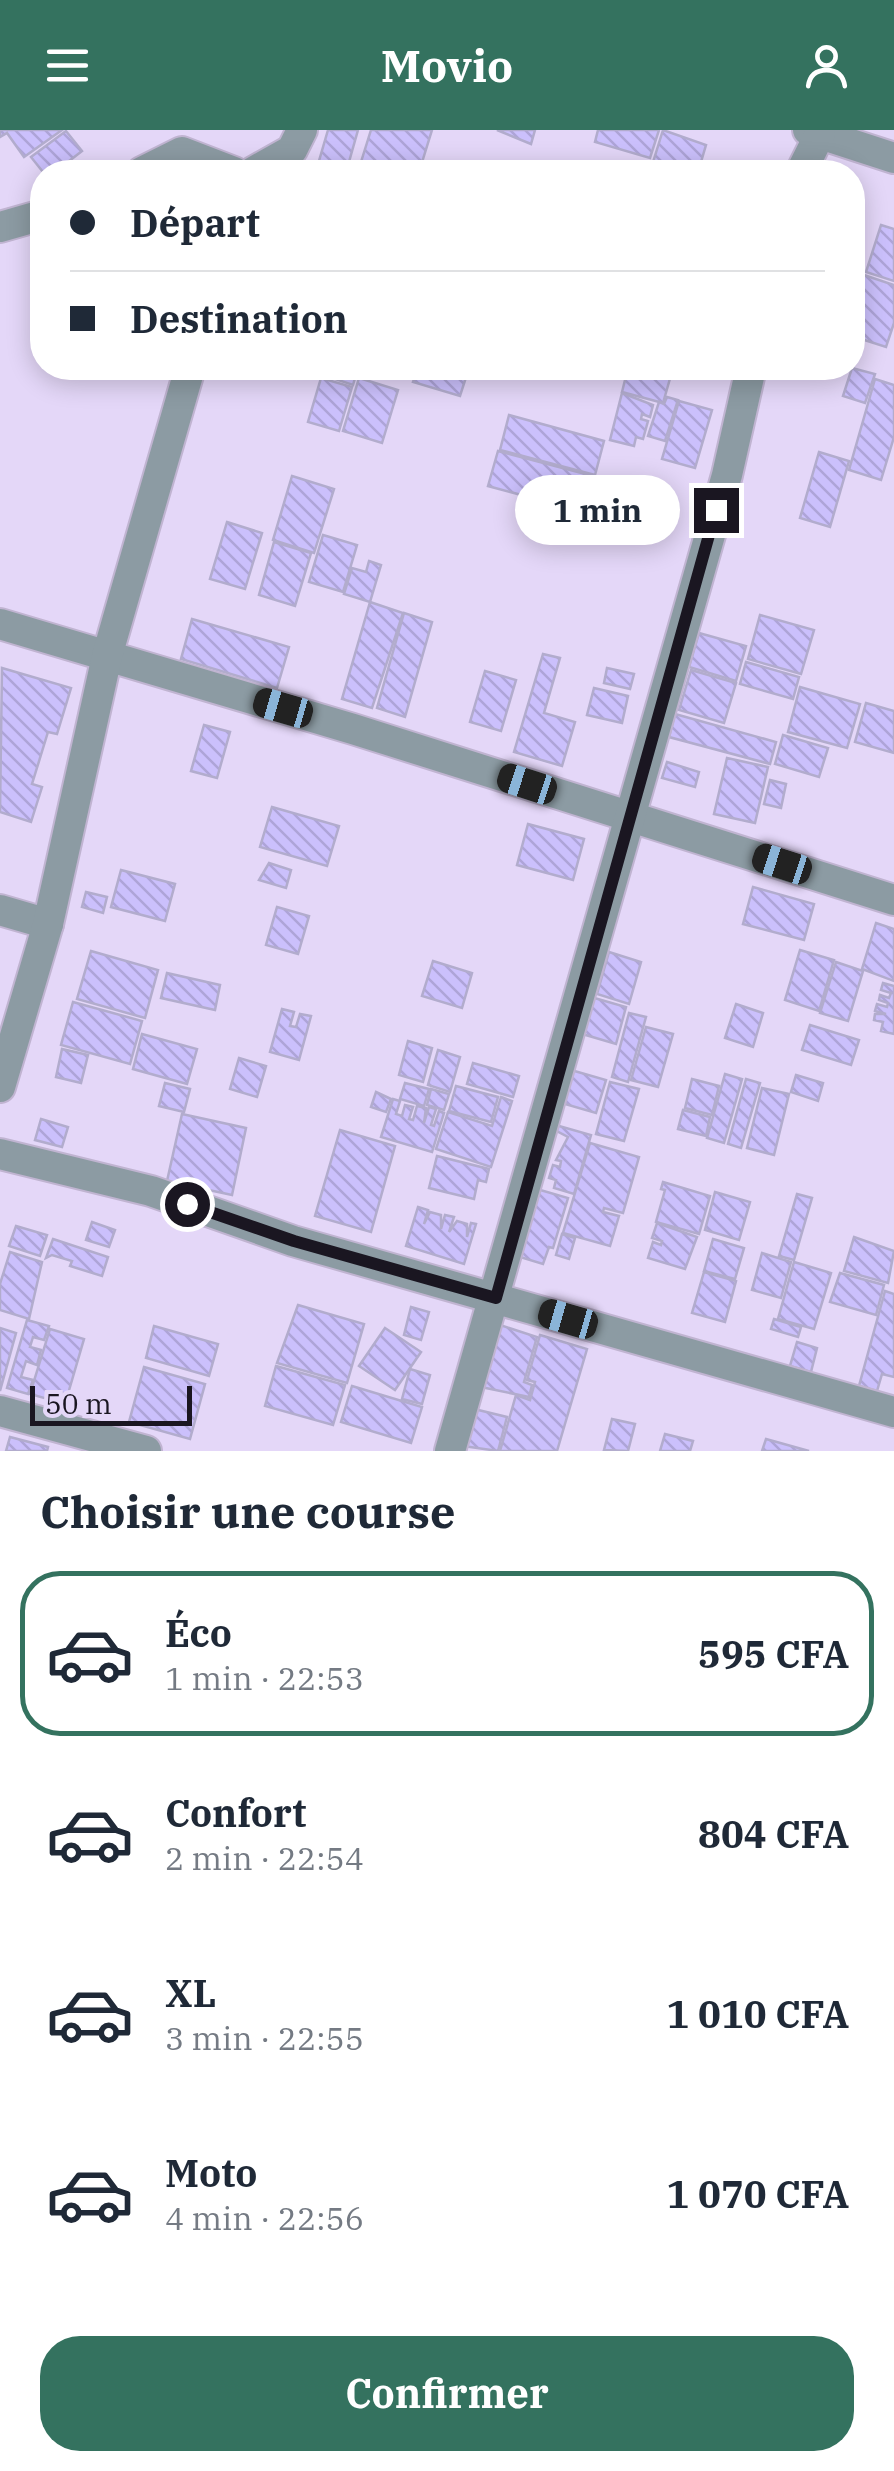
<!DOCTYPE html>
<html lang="fr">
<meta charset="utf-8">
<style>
body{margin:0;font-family:"IBM Plex Serif",serif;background:#f2f2f3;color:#1f2937;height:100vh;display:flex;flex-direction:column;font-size:38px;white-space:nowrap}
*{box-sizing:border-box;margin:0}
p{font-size:32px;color:#747a83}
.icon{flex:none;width:55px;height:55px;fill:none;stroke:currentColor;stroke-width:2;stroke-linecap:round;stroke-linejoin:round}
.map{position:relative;height:1321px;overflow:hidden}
.drawer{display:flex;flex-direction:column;background:#fff;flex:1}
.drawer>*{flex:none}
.hud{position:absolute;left:30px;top:30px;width:835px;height:220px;border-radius:40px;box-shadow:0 5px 25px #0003;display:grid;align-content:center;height:220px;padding:0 40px;background:#fff}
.scale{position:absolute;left:30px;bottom:25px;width:162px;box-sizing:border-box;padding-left:10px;border:5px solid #1a1621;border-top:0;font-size:28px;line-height:35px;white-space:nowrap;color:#1a1621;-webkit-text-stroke:8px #e4d7f8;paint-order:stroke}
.end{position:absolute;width:45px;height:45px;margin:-22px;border:12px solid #1a1621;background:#fff;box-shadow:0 0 0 5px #fff}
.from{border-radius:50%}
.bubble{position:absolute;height:70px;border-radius:35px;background:#fff;box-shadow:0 5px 25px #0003;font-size:32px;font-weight:700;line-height:70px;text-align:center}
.car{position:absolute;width:30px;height:60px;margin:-30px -15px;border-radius:12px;box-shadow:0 0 8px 2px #0007;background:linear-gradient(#222 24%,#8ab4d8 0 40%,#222 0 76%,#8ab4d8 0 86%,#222 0)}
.hud b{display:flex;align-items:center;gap:35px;height:95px;font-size:38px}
.hud b+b{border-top:2px solid #e0e1e3}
.hud i{width:25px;height:25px;background:#1f2937}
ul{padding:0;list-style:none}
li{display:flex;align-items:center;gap:30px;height:165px;margin:0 20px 15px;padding:0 20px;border:5px solid transparent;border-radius:40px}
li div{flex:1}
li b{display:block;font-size:38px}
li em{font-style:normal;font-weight:700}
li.active{border-color:#34725f}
li>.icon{width:90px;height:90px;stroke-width:1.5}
h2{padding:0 40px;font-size:45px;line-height:120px}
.primary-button{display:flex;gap:20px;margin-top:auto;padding:20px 40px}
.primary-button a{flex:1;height:115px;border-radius:40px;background:#34725f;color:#fff;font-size:40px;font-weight:700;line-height:115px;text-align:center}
header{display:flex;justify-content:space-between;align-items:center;height:130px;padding:0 40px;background:#34725f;color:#fff;font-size:45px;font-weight:700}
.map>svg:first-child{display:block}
.building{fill:url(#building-back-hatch);stroke:#b2accd;stroke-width:2.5}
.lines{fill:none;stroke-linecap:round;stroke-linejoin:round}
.minor-casing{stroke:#c0b4d1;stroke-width:34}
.minor{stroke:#8c9ba3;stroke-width:30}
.route{stroke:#1a1621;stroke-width:12}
</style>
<header><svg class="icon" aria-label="menu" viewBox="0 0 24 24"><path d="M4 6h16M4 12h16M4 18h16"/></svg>Movio<svg class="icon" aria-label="person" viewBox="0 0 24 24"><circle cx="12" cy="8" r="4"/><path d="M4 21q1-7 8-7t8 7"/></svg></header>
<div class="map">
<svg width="894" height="1321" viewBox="0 0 894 1321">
<defs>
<pattern id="building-back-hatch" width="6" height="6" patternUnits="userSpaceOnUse" patternTransform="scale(2.5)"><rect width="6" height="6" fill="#cbc0fc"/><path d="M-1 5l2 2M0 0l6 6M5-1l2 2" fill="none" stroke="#aea4d8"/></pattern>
</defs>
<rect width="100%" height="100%" fill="#e4d7f8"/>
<g class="building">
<polygon points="0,0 62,0 24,27 7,3 0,7"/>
<polygon points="328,0 358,0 347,39 319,31"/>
<polygon points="371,0 432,0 419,42 399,42 361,32"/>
<polygon points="497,0 535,0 531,14"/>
<polygon points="598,0 659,0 650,28 595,12"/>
<polygon points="663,0 706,15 698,42 650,42"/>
<polygon points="66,1 82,21 55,42 43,42 31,27"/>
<polygon points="881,95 894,99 894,151 866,142"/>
<polygon points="864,145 894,155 894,193 886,217 852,206 852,181"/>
<polygon points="322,238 358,238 353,255 320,244"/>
<polygon points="418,238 469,238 460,266 413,252"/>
<polygon points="628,238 673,238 663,273 622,262"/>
<polygon points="852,238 875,244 865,273 843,266"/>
<polygon points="321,248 352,257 339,301 308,292"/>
<polygon points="359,248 398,260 382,313 343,301"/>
<polygon points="875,249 894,255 894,307 881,350 849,340"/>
<polygon points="622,263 653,275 650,287 642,284 641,289 648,291 643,309 636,307 634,316 610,310"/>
<polygon points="667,267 678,270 665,311 648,306 659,272 664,274"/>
<polygon points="679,271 712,280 695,338 662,329"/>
<polygon points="509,285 604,311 595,345 500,320"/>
<polygon points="498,321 593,346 584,382 488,356"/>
<polygon points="819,322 849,331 830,397 800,388"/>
<polygon points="292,346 334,359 314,423 273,410"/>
<polygon points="227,392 262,403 245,459 210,449"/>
<polygon points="323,405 357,415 343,462 309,452"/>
<polygon points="274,412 311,423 295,476 259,465"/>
<polygon points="369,431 381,435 370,472 344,464 352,438 366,442"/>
<polygon points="370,472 403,483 372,578 342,569"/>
<polygon points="404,483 432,492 405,587 377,578"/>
<polygon points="760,485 814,500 801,544 748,529"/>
<polygon points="192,489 289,517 277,558 181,529"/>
<polygon points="699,503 746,516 736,551 689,537"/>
<polygon points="543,524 560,528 544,583 575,592 562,636 514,622"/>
<polygon points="746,532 799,547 793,569 740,554"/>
<polygon points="2,538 71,558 57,604 48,602 32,654 42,657 31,692 0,682"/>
<polygon points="607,538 634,544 630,559 604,553"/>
<polygon points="691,540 736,553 724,593 679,580"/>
<polygon points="485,541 516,550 501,601 470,592"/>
<polygon points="800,557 860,574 847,618 788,602"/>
<polygon points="594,558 628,566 622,593 587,585"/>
<polygon points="866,573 894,581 894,623 855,612"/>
<polygon points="675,584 776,612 770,634 669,607"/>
<polygon points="204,595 230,602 217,648 191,641"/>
<polygon points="783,605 828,618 819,647 775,634"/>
<polygon points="727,628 768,637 755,693 714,684"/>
<polygon points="667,632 699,642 695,657 662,648"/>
<polygon points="770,650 786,654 781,678 764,674"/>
<polygon points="272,677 339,696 327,736 260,717"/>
<polygon points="528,694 584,709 573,750 517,735"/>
<polygon points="269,733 291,740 286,758 259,750"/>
<polygon points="121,740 175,754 165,791 111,777"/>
<polygon points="753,757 814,774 804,810 743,794"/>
<polygon points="86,762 107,767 103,783 82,777"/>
<polygon points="277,777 309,786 298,824 266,815"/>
<polygon points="876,793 894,799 894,851 862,839"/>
<polygon points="800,820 834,830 819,881 785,870"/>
<polygon points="91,821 158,840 145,888 77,869"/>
<polygon points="609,822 641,832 629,874 597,864"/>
<polygon points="433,831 472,843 462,878 422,866"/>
<polygon points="836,832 863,841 848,891 820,883"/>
<polygon points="167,843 220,855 215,880 161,868"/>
<polygon points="883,853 894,856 894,904 881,901 883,892 874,890 875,884 886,884 875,881 877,874 887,877 888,873 879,870 880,865 889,868 891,863 881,860"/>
<polygon points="584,865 626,877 616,914 579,903"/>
<polygon points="73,872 142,891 130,934 61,915"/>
<polygon points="736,874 763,883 753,917 725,908"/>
<polygon points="282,879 294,882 290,896 296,897 300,884 311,886 299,930 270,922"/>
<polygon points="629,883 646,887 628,952 612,947"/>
<polygon points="810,895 859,910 851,935 802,920"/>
<polygon points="646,897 673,904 658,957 631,950"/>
<polygon points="142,904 197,919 187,954 133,939"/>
<polygon points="408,911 432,918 423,952 399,945"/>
<polygon points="62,919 88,925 81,953 56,947"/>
<polygon points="438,920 460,927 450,962 428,955"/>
<polygon points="239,928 266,936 257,967 230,959"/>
<polygon points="473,933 519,946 513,967 467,954"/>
<polygon points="571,940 606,950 596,983 558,972"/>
<polygon points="725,944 742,949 724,1013 707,1008"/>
<polygon points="796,945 823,953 818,971 791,962"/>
<polygon points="692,949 719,956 712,985 685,978"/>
<polygon points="746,949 760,953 741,1018 728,1014"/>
<polygon points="610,952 639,959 624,1011 596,1004"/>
<polygon points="165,953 190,959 184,982 159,976"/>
<polygon points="405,953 429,959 424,976 400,969"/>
<polygon points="456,956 498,967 491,992 449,981"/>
<polygon points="762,958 789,964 774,1025 747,1018"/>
<polygon points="431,959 449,964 444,980 427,975"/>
<polygon points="376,962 391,969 386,982 371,977"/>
<polygon points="501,967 512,971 491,1037 436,1019 448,982 492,996"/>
<polygon points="393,969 400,971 396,984 402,986 405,975 413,977 409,989 413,990 417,976 426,978 424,993 429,977 436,979 431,995 434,996 439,981 444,983 432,1022 381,1007"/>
<polygon points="683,980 710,987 706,1006 678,999"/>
<polygon points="182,984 246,998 232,1065 167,1051"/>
<polygon points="41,989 68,997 62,1017 35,1010"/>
<polygon points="552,994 591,1005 574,1064 554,1058 556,1050 549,1048 553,1035 560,1037 561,1031 556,1030 568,1007 551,998"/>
<polygon points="340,1000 395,1016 371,1102 315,1086"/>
<polygon points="590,1013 639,1027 623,1083 604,1078 603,1082 619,1086 610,1116 563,1103"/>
<polygon points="437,1026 489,1039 486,1052 478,1050 474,1069 429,1058"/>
<polygon points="663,1052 710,1066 699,1104 656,1092 665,1060 661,1059"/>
<polygon points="530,1057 568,1068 553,1118 549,1117 543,1134 510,1124"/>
<polygon points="715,1062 750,1072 739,1110 705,1100"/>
<polygon points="797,1064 812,1068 794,1130 779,1126"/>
<polygon points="418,1077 428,1080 424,1094 430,1082 441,1085 441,1099 445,1085 454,1087 449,1102 457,1091 467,1094 467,1107 471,1093 476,1094 464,1134 406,1116"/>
<polygon points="92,1092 115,1100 109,1117 86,1110"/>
<polygon points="657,1093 697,1107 685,1139 648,1128 653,1112 661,1115 662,1111 652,1108"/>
<polygon points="16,1096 47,1105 40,1126 9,1116"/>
<polygon points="562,1104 575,1108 569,1129 556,1125"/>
<polygon points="854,1107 894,1121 888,1153 844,1141"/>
<polygon points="53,1109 108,1127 102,1146 70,1136 72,1131 52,1125 46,1128"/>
<polygon points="713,1109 744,1118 735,1149 704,1141"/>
<polygon points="10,1122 42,1132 29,1189 0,1180 0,1154"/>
<polygon points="762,1123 791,1132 781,1168 752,1160"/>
<polygon points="794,1132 831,1143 814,1199 778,1189"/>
<polygon points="704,1142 736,1151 725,1192 692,1183"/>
<polygon points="840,1143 884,1155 876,1185 830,1172"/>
<polygon points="885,1161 894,1164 894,1247 882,1244 877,1261 859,1256"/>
<polygon points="298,1175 364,1194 347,1253 277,1233"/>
<polygon points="411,1177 429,1182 421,1210 404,1205"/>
<polygon points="774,1189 801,1197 798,1207 771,1199"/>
<polygon points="27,1190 49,1196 44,1210 33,1207 30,1217 41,1220 37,1235 26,1231 21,1247 33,1250 28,1264 7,1258"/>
<polygon points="500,1195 537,1207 524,1252 532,1255 529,1267 481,1257"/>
<polygon points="154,1196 218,1214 209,1246 146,1228"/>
<polygon points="0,1198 16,1203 0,1261"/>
<polygon points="385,1198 421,1222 395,1260 359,1236"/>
<polygon points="50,1199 84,1209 65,1274 30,1264"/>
<polygon points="540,1205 587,1219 557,1321 500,1321 516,1265 530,1270 535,1252 527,1250"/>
<polygon points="797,1212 817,1218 811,1242 790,1236"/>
<polygon points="276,1236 345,1255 333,1295 265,1276"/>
<polygon points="144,1237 205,1254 190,1309 129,1292"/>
<polygon points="410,1239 430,1245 422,1274 402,1269"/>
<polygon points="352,1256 422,1277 411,1313 341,1292"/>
<polygon points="466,1277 507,1287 498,1321 456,1315"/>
<polygon points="612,1289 635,1294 628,1321 604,1320"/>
<polygon points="665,1304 693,1311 690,1321 660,1321"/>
<polygon points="10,1307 48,1317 47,1321 6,1321"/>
<polygon points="766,1309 809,1321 762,1321"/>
</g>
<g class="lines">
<defs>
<g id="minor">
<polyline points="808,0 894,28"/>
<polyline points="142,42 182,22 234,42"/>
<polyline points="253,42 292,20 302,0"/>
<polyline points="801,42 820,4"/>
<polyline points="0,97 42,85"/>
<polyline points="0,494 353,599 894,770"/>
<polyline points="0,780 48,794"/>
<polyline points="0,957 48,794 107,526 190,238"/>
<polyline points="0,1024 151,1061 293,1111 894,1282"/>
<polyline points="0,1281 146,1321"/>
<polyline points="450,1321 727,345 751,238"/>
</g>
</defs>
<use href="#minor" class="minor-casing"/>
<use href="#minor" class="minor"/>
</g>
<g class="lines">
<polyline class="route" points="187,1074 294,1111 496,1168 716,380"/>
</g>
</svg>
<div class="scale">50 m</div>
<i class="end from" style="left:187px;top:1074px"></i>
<i class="end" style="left:716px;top:380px"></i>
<div class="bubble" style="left:515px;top:345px;width:165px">1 min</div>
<i class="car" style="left:283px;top:578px;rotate:286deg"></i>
<i class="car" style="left:527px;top:654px;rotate:288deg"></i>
<i class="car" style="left:782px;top:734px;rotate:288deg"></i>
<i class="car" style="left:568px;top:1189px;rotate:286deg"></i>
<div class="hud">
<b><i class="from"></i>Départ</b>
<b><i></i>Destination</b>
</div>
</div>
<section class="drawer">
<h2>Choisir une course</h2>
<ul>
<li class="active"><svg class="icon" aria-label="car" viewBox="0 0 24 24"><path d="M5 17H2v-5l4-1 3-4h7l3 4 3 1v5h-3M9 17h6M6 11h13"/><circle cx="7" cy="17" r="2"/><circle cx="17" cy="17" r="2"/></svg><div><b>Éco</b><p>1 min · 22:53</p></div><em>595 CFA</em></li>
<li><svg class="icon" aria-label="car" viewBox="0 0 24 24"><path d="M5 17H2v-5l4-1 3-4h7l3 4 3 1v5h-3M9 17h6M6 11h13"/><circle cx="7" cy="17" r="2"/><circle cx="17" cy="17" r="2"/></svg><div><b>Confort</b><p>2 min · 22:54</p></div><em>804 CFA</em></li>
<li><svg class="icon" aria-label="car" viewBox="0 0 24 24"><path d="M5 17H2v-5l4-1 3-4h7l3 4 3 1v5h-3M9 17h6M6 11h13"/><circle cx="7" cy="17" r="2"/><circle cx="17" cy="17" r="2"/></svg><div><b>XL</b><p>3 min · 22:55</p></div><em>1 010 CFA</em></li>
<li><svg class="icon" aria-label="car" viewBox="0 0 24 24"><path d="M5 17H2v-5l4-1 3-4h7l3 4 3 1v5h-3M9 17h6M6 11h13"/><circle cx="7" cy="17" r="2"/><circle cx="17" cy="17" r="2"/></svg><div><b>Moto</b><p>4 min · 22:56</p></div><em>1 070 CFA</em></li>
</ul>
<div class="primary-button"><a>Confirmer</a></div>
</section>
